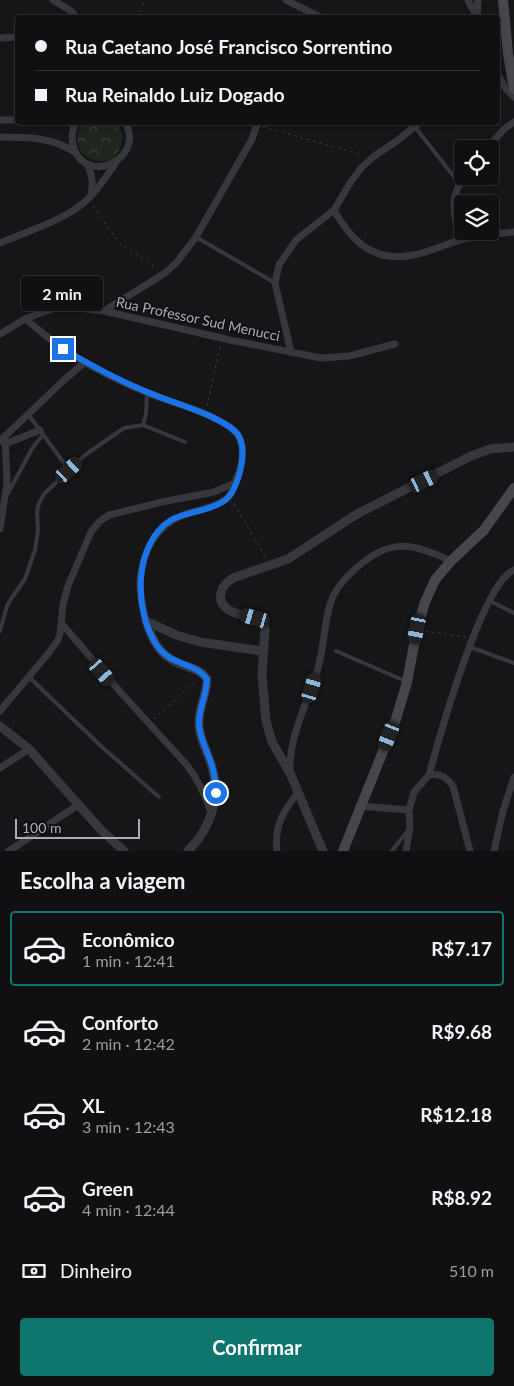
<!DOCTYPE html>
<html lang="pt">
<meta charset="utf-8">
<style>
body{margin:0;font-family:Lato,sans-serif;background:#1e1e20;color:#f1f3f6;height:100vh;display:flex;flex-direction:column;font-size:19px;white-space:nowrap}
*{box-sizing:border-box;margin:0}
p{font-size:16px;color:#9c9d9f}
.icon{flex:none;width:28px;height:28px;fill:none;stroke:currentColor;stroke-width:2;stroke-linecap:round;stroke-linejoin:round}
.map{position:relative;height:851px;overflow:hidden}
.details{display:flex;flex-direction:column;background:#101012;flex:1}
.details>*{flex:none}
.top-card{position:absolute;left:15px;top:15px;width:485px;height:110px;border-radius:5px;box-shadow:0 2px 8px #0003,0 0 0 1px #303032;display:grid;align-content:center;height:110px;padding:0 20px;background:#101012}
.controls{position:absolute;left:454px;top:140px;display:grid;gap:10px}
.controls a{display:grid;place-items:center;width:45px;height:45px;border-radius:5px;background:#101012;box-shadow:0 2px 8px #0003,0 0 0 1px #303032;font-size:25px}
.scale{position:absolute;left:15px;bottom:12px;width:125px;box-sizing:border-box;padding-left:5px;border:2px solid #a8adb8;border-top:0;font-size:14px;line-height:18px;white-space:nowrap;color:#a8adb8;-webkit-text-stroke:4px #111113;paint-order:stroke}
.end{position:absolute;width:22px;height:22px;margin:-11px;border:6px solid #1a73e8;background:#fff;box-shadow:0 0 0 2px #fff}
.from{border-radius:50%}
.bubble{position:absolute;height:35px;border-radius:5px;background:#101012;box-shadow:0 2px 8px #0003,0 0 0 1px #303032;font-size:16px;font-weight:700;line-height:35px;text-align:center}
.car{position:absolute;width:15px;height:30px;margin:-15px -8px;border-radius:6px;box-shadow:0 0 4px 1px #0007;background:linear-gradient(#222 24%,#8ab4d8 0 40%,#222 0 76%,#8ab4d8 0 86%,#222 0)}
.top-card b{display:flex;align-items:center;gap:18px;height:48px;font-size:19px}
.top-card b+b{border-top:1px solid #303032}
.top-card i{width:12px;height:12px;background:#f1f3f6}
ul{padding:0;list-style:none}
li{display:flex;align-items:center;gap:15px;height:75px;margin:0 10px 8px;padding:0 10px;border:2px solid transparent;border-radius:5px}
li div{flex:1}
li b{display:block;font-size:19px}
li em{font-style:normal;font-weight:700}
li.selected{border-color:#0f766e}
li>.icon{width:45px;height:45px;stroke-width:1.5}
h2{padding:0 20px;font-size:22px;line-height:60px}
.pay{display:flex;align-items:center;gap:12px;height:55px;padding:0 20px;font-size:19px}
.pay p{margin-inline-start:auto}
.cta{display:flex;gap:10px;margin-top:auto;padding:10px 20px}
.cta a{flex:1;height:58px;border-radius:5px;background:#0f766e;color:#fff;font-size:20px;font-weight:700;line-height:58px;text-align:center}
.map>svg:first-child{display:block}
.forest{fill:url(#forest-crowns)}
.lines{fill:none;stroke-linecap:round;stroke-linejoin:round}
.path{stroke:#3d3f44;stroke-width:1;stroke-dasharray:2.5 4;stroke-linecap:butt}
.service{stroke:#37383d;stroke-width:4}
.minor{stroke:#37383d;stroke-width:7}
.tertiary{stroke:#37383d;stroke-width:9}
.secondary{stroke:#45474d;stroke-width:10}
.route{stroke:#1a73e8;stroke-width:6}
.labels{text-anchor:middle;stroke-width:4;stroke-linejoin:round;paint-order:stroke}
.street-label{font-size:14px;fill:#a8adb8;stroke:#111113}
</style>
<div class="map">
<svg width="514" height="851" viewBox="0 0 514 851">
<defs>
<pattern id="forest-crowns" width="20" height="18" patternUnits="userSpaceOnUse" patternTransform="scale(1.25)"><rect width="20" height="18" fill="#1e261f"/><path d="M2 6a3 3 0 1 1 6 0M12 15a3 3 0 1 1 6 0" fill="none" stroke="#3c433d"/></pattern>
</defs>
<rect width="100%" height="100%" fill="#161618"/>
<path class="forest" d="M83,123H116C122,131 125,139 120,148C106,177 62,153 83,123Z"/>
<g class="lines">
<g class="path">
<polyline points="138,18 145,0"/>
<polyline points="263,127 363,155"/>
<polyline points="93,206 119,243 157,268"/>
<polyline points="207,406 220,346"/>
<polyline points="234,504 266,558"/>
<polyline points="425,631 466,637"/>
<polyline points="154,719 197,680"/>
</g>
<g class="service">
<polyline points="415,127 459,183"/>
<polyline points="196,237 275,283"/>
<polyline points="28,414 69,470"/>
<polyline points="143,425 146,414 147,392"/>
<polyline points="7,495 33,447 43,435"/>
<polyline points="488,600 514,613"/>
<polyline points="0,631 7,606 11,599 25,579 35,550 38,530 37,512 39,503 44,494 85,455 124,428 143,425 185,442"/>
<polyline points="470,647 514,663"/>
<polyline points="336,651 405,681"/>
<polyline points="29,677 102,747 159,797"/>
<polyline points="392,851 409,829"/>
</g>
<g class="minor">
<polyline points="53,0 71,11 77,18"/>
<polyline points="286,0 322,18"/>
<polyline points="468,0 477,18"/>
<polyline points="477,17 478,0"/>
<polyline points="0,38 18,37"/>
<polyline points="498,75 506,89 514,97"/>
<polyline points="0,120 18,120"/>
<path d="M76,122C71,131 71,140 74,149C88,186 146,158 125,122"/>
<path d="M0,137C27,137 53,137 76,153"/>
<polyline points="487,149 504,129 514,122"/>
<path d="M87,164C92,174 94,183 91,194"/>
<path d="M334,210C352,242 374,263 413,255C430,252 445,244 461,240C478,235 496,234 514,232"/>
<path d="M460,240C455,215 447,197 466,176"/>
<path d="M0,243C28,231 67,220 89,198C100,187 108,174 117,161"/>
<polyline points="104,311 165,273 177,262 196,237 252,139 258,122"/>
<path d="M25,319C38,329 50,340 64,349C90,367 119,381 148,393C175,404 208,411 231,428C248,441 243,462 236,480C234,487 232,495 226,499C213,509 198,509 183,515C157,525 142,552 140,580C139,594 143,608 146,621"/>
<polyline points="0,334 25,319 43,312 56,308 78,308 104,311 230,340 321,358 349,356 395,344"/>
<polyline points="291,352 275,283 279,265 296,240 334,210 350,183 362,167 373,157 398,140 420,122"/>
<polyline points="0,441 64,380 85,362"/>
<polyline points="5,444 40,430"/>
<polyline points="0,529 7,483 5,436"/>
<path d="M62,624L123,695L186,764C198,779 205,794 211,813"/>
<polyline points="0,711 47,655 58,640 60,634 63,604 68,586 91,532 100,521 109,515 162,502 214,492 235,483"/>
<polyline points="0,768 29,749"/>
<path d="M290,771C289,734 308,703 318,668C324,647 324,625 330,604C334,591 344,579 354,570C389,538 410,542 451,561"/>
<path d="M429,775C439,738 482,583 514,570"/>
<polyline points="359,806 409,810 410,827 406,851"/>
<path d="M409,810L414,792L429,775C440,773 447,777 453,786L470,851"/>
<polyline points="9,851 78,805"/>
<path d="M277,851C274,826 283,812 298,792"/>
<polyline points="494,851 503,811 514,777"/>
</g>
<g class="tertiary">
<path d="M146,621C152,640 160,656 180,664C191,668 200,669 207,679C207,695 198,708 199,724C199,738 207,751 211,764C222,796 211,828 188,851"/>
<polyline points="146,621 176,635 200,642 262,651"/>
<polyline points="0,726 29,749 101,830 124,851"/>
<path d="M323,851L290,773L272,742L266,721L262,675L265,629L262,622C249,615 216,614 221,593C223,585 227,582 233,578L288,559L357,514L471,456L490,449L514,447"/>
</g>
<g class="secondary">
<polyline points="503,0 508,54 514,89"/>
<polyline points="343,851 396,719 407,682 417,629 425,602 435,580 451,561 484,530 514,488"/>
</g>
</g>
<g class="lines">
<path class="route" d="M63,349C90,365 118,380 147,392C172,403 217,414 236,432C250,446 239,491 224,501C208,512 187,511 171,520C133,544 134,610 156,644C170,667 194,661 207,679C207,695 198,709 199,725C200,739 208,752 212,766C215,775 215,784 216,793"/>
</g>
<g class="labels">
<g class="street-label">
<text transform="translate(198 319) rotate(12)" y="5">Rua Professor Sud Menucci</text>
</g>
</g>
</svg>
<div class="controls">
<a><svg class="icon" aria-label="locate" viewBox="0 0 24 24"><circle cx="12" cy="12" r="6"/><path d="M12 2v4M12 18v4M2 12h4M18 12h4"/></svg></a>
<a><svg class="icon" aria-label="layers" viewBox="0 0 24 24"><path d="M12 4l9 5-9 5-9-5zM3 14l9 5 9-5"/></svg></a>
</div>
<div class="scale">100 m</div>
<i class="end from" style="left:216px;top:793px"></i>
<i class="end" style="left:63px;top:349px"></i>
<div class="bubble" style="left:21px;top:276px;width:82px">2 min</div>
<i class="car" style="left:69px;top:470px;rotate:48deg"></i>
<i class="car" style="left:424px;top:481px;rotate:64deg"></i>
<i class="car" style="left:255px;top:618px;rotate:286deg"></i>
<i class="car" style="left:417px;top:629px;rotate:191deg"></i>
<i class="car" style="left:102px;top:672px;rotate:139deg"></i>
<i class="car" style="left:312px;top:688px;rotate:17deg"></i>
<i class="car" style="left:389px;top:736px;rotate:202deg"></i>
<div class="top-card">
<b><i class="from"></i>Rua Caetano José Francisco Sorrentino</b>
<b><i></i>Rua Reinaldo Luiz Dogado</b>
</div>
</div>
<section class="details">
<h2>Escolha a viagem</h2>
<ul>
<li class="selected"><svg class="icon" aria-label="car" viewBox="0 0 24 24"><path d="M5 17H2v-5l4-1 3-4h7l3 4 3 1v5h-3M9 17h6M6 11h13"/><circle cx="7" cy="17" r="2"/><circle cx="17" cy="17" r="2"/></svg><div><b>Econômico</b><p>1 min · 12:41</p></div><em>R$7.17</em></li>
<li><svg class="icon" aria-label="car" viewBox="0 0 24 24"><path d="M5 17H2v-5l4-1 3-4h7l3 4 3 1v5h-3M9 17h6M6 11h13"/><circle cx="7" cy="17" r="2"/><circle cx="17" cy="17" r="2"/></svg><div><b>Conforto</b><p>2 min · 12:42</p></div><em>R$9.68</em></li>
<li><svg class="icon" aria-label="car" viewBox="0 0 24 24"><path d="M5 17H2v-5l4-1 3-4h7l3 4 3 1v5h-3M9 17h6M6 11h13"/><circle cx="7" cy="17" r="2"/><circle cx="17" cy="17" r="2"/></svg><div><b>XL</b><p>3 min · 12:43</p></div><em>R$12.18</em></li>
<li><svg class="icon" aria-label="car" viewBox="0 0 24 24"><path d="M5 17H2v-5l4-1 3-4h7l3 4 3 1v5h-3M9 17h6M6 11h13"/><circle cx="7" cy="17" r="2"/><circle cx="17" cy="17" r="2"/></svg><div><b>Green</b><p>4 min · 12:44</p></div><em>R$8.92</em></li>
</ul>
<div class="pay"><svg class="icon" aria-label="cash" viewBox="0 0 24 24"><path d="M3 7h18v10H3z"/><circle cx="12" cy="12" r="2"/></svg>Dinheiro<p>510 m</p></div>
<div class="cta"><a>Confirmar</a></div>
</section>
